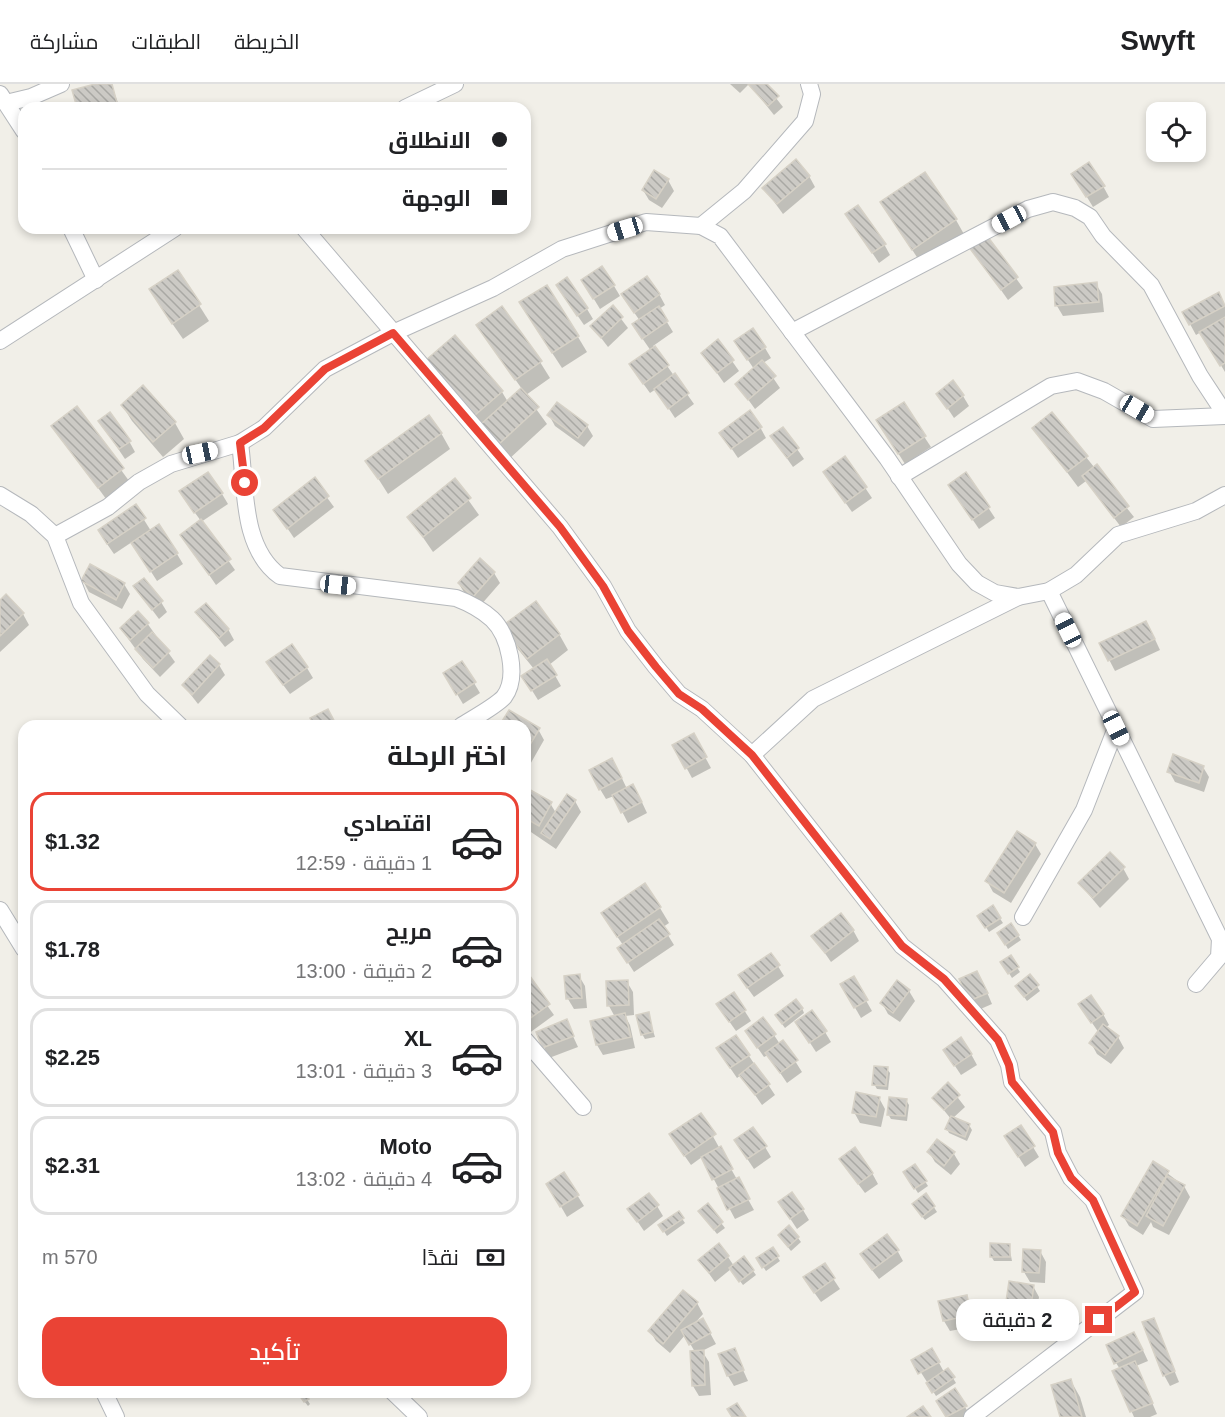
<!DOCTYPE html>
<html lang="ar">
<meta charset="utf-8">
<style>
body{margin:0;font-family:Arial,Cairo,sans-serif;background:#f6f6f6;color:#202124;direction:rtl;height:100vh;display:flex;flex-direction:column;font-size:22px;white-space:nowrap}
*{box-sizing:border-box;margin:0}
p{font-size:20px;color:#757577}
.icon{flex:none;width:33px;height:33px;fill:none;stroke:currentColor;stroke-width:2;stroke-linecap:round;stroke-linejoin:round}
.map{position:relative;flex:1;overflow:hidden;direction:ltr}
.details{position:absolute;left:18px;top:636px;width:513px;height:678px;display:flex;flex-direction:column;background:#fff;border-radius:18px;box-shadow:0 3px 9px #0003;direction:rtl}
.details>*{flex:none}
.top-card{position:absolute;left:18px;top:18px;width:513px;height:132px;border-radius:18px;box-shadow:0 3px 9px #0003;direction:rtl;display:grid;align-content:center;height:132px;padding:0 24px;background:#fff}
.tools{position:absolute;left:1146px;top:18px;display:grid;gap:12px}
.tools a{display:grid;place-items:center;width:60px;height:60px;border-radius:12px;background:#fff;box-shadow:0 3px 9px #0003;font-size:30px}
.end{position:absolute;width:27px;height:27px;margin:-14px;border:8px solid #ea4335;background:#fff;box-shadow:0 0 0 3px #fff}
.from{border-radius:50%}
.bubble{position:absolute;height:42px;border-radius:18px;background:#fff;box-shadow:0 3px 9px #0003;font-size:20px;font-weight:600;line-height:42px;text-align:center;direction:rtl}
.car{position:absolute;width:18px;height:36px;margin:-18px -9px;border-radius:8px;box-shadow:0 0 4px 2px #0007;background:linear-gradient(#fff 24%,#345 0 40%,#fff 0 76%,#345 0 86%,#fff 0)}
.top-card b{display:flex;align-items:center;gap:21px;height:57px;font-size:22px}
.top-card b+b{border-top:2px solid #e0e0e0}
.top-card i{width:15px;height:15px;background:#202124}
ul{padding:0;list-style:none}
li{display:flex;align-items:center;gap:18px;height:99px;margin:0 12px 9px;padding:0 12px;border:3px solid #e0e0e0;border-radius:18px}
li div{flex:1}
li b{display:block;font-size:22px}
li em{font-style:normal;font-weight:600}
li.on{border-color:#ea4335}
li>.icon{width:54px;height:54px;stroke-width:1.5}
h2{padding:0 24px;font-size:27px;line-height:72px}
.pay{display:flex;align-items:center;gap:15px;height:66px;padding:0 24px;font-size:22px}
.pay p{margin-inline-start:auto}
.action{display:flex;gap:12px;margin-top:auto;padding:12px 24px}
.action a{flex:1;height:69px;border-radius:18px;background:#ea4335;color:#fff;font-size:24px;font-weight:600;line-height:69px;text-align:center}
header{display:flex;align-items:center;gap:36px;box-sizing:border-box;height:84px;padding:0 30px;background:#fff;border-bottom:2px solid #e0e0e0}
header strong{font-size:28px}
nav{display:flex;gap:33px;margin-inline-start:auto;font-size:21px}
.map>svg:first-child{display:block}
.shadow{fill:#0003}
.building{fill:url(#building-back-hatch);stroke:#d6d1c6;stroke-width:1.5}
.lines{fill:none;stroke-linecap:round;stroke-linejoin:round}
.minor-casing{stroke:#b5b8bc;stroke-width:18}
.minor{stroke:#fff;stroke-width:16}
.route{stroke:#ea4335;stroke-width:8}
</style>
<header>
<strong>Swyft</strong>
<nav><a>الخريطة</a><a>الطبقات</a><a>مشاركة</a></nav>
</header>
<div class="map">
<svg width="1225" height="1333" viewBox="0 0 1225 1333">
<defs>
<pattern id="building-back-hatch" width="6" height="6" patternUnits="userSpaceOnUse" patternTransform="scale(1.5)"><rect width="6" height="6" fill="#cccac5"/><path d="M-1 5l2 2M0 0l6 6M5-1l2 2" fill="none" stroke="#a9a8a4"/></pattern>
</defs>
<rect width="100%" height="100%" fill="#f1efe8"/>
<g class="shadow">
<polygon points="100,0 111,0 120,24 79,24"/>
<polygon points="730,0 749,0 740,9"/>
<polygon points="749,0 765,0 783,23 774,31"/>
<polygon points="809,92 815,103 783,130 764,104"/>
<polygon points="668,96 674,107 662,124 649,116 643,106"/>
<polygon points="1079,100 1103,102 1109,113 1093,123"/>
<polygon points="882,119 956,136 965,152 922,181"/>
<polygon points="847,131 884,160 890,171 879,179"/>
<polygon points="985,151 1023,204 1008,216 970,162"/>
<polygon points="178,188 209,237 183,255 160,222"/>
<polygon points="1096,200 1102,210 1104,228 1063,232 1057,222"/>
<polygon points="614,202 620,212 600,225 589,207"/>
<polygon points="659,210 665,221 659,225 673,248 653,262 694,320 675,334 656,305 650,309 637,291 651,267 640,251 640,237 629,221"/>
<polygon points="1219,210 1225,222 1225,288 1201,248 1196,251 1184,229"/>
<polygon points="564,212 587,225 593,235 584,241"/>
<polygon points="612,223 628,244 608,263 592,242"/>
<polygon points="530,235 578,253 587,268 562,284"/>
<polygon points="488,257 540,278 550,294 526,311 547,340 508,376 437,292 502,308 508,318 522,305"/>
<polygon points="718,257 739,287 724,299 703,269"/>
<polygon points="765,264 771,274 763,279 780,304 755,325 737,300 754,285 742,267"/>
<polygon points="938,310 963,312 969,322 954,334"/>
<polygon points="122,321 175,339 184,355 163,373 132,337"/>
<polygon points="903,321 931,363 905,380 884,347"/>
<polygon points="76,324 132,401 109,419 53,342"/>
<polygon points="549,331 587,342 593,352 584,363 555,342"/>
<polygon points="100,338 129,357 135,368 125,375"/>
<polygon points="760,343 766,354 738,374 721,349"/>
<polygon points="1034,344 1086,373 1134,433 1121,443 1086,397 1078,403"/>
<polygon points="783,345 804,375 793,383 772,353"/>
<polygon points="441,349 450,365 388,410 367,377"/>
<polygon points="845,374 872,414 852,428 831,398"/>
<polygon points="966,390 995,434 979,445 956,411"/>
<polygon points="314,396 334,423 294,454 275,426"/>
<polygon points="454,396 479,431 433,468 409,433"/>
<polygon points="222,410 228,420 201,438 235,486 216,501 182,451 201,437 187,418"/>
<polygon points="136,423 151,447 177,470 183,480 157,497 132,458 114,470 105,457"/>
<polygon points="494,489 500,499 480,522 465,510 459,500"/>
<polygon points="83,497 124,500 130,510 122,525 89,508"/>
<polygon points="135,503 161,518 167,528 159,535"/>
<polygon points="0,518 23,530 29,541 0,568"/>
<polygon points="197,528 228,545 234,556 225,563"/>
<polygon points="147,539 175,578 160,593 143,575 121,545"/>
<polygon points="1152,549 1160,566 1115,587 1101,560"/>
<polygon points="559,550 568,566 549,581 561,602 538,616 523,592 534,585 513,559"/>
<polygon points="462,579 480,609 463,620 445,590"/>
<polygon points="219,581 225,591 198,620 184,602"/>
<polygon points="307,584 313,594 290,610 274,589"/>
<polygon points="509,628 538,645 544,656 528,684 525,682 525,642 501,642"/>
<polygon points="693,651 711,684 692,694 674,661"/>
<polygon points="1203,683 1209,693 1204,708 1175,698 1169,687"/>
<polygon points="618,686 627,705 639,712 647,729 628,739 614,712 606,715 600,705"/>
<polygon points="525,705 550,719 556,729 567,712 575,717 581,728 556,765 525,744"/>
<polygon points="1035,760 1041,770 1011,819 993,808 987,797"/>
<polygon points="1123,784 1129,795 1100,824 1080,800"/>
<polygon points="992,823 1003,839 989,848 979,832"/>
<polygon points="660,824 669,839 663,843 674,861 634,888 625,874 623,861 612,845"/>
<polygon points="1011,841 1021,856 1008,865 999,849"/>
<polygon points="853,846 859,857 831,878 813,852"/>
<polygon points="771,871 784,892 754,913 746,902"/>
<polygon points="1010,873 1020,888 1012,894 1002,878"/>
<polygon points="525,891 554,931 528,950 525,946"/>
<polygon points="579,892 585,902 587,924 574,925 568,915 566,893"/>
<polygon points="1030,892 1040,907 1027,917 1019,906"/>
<polygon points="853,894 872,927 861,934 842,901"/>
<polygon points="627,898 633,908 634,931 625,932 630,941 635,964 603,971 597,961 592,938 615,933 609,922"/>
<polygon points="983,899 992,920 976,927 970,916"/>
<polygon points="909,907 915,917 900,938 888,930 882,919"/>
<polygon points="734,910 751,937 736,947 724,930"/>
<polygon points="802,924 804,929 785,944 779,936"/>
<polygon points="648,930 655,953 645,955 642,950"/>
<polygon points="1086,930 1103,930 1109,941 1105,944 1118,953 1124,964 1111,980 1097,970 1091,959 1099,949"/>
<polygon points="763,935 780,960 783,958 802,988 787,999 768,971 764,973 753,957"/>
<polygon points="566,937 578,963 549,974 537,949"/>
<polygon points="803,948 825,948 831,958 816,968"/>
<polygon points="971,970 977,981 961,991 951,976"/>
<polygon points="749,972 775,1011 762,1021 741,991 737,994 724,975"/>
<polygon points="887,985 890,989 888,1006 877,1005 874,1000"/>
<polygon points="948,1001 965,1023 953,1034 969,1041 972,1046 967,1057 949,1049 947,1045 951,1035 934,1014"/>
<polygon points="879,1014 885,1025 881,1043 860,1039 854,1028"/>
<polygon points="906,1016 909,1021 907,1037 891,1035 888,1030"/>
<polygon points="701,1031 754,1126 735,1135 702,1073 691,1081 677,1061"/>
<polygon points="1006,1053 1033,1063 1039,1073 1025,1083"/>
<polygon points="765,1063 771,1073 754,1085 742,1067"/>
<polygon points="929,1068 954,1070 960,1080 951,1091 935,1078"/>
<polygon points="1154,1079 1184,1102 1190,1113 1169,1151 1153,1143 1151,1138 1143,1151 1129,1142 1123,1132"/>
<polygon points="915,1082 928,1102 918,1109 905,1089"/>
<polygon points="847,1085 872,1089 878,1100 865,1109"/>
<polygon points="564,1090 584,1122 567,1133 548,1100"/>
<polygon points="926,1111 937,1128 925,1136 916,1125"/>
<polygon points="780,1119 803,1126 809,1136 797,1145"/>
<polygon points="707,1121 725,1144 717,1150 703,1132"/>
<polygon points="657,1122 663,1132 644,1147 629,1125"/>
<polygon points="678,1129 685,1139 667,1152 660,1141"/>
<polygon points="798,1154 801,1158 791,1167 782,1156"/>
<polygon points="1009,1161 1012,1177 994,1177 991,1172"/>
<polygon points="772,1165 780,1177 766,1187 758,1175"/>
<polygon points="897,1166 903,1177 879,1195 868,1181"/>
<polygon points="1040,1167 1046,1178 1045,1199 1030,1198 1024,1188"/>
<polygon points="728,1173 734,1182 744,1174 756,1191 743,1201 731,1185 715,1198 700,1177"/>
<polygon points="824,1181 840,1205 821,1218 811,1204"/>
<polygon points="1033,1202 1039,1213 1034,1246 1012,1242 1006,1232"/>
<polygon points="683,1208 697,1219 703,1230 694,1240 703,1236 716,1260 702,1267 709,1278 711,1311 699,1312 693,1302 695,1268 685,1251 670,1269 656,1257 650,1247"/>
<polygon points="966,1213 972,1223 976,1242 950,1247 944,1237"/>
<polygon points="1153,1235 1179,1298 1170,1302 1164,1291"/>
<polygon points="1140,1260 1148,1277 1136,1282 1157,1330 1150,1333 1134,1333 1114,1288 1120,1285 1116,1279"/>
<polygon points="734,1266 748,1297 734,1302 728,1292"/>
<polygon points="932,1266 944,1288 948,1286 956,1299 936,1312 913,1276"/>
<polygon points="1071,1297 1080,1313 1086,1333 1062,1333"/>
<polygon points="954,1306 965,1323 971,1333 947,1333 938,1318"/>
<polygon points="297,1308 302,1308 310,1320 308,1322"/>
</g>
<g class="building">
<polygon points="95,0 112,0 117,19 99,24 77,24 72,6"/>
<polygon points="748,0 767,0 779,12 768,22"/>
<polygon points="796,75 810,92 777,120 762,104"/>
<polygon points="1089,78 1105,102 1086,113 1071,90"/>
<polygon points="654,86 669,95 656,115 642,106"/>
<polygon points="925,88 957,135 912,166 880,118"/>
<polygon points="858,121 886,160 872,169 845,130"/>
<polygon points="985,149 1018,193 1001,206 968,162"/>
<polygon points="602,182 615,201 593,215 581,196"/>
<polygon points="178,186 201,220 172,240 149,205"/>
<polygon points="647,192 660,210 634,229 621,210"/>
<polygon points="567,193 588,224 577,232 556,201"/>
<polygon points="1097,198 1099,218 1055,222 1054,203"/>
<polygon points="547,201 579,252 552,269 519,218"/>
<polygon points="1219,208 1225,222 1189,241 1182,228"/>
<polygon points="613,221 623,233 601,254 590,242"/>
<polygon points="502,222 542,277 515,296 476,241"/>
<polygon points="659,222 668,237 642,255 632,240"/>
<polygon points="1225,233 1225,279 1220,282 1199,248"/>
<polygon points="753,244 766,263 747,276 734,257"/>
<polygon points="455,251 503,307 474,332 426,276"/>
<polygon points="718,255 734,276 717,289 701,269"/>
<polygon points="655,262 669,281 643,300 629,280"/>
<polygon points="762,276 776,292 748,316 735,300"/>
<polygon points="675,289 689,309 668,325 654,305"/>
<polygon points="953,296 964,311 947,325 936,310"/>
<polygon points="143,301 176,338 153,358 121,321"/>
<polygon points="521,304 539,323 498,361 480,341"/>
<polygon points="557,318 588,341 578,354 547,331"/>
<polygon points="904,318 926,352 898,370 876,336"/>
<polygon points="77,322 124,384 98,404 51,342"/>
<polygon points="750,326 762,343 731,365 719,349"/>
<polygon points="110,328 131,357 119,365 98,337"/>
<polygon points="1052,328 1088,372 1067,388 1032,344"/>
<polygon points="429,331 442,349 378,395 365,377"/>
<polygon points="783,343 799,364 787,374 770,352"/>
<polygon points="845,372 867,403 845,419 823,388"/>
<polygon points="1097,380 1129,422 1114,434 1082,392"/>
<polygon points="208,388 223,409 194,429 179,407"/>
<polygon points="966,388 990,423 972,436 948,401"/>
<polygon points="315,393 329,412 287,445 273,426"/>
<polygon points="455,394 471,414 423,453 407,433"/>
<polygon points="136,420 146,434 107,460 98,446"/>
<polygon points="201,435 231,475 209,491 180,451"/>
<polygon points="159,440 178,469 150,488 131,459"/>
<polygon points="480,474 495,488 473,513 458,499"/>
<polygon points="90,480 125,499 116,516 81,497"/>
<polygon points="144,494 163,517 152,526 133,502"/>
<polygon points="6,510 24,529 0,552 0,516"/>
<polygon points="536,517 560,550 527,575 502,542"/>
<polygon points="206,519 229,545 219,554 195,528"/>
<polygon points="138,527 149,539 130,556 120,544"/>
<polygon points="1146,537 1155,555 1108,577 1099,559"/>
<polygon points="152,548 170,567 153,584 135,565"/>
<polygon points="292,560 308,583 283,601 266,578"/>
<polygon points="210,571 220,580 192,611 182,601"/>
<polygon points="547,575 557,591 531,607 521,592"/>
<polygon points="462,577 476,598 456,611 443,589"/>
<polygon points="328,625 337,642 314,642 310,634"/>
<polygon points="509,626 540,644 525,669 525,642 499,642"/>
<polygon points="694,649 707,673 685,685 672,661"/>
<polygon points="1173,670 1204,682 1199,699 1167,688"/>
<polygon points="612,674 622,694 599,706 589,686"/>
<polygon points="633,700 642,718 621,729 612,711"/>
<polygon points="525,703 552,718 539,742 525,734"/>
<polygon points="567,710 576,716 550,755 541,749"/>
<polygon points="1017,747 1036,759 1004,809 985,797"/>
<polygon points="1110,768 1125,783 1093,814 1078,799"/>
<polygon points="645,799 661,823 617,853 601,829"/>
<polygon points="993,821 1001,834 985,844 977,832"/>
<polygon points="841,829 854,846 825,869 811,852"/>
<polygon points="659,835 670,850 627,879 617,864"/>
<polygon points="1011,839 1019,851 1005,861 997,849"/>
<polygon points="771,869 780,881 747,904 738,891"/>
<polygon points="1011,871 1019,883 1008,890 1000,878"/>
<polygon points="977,887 988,909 969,917 959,895"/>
<polygon points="527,888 550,920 525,938 525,889"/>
<polygon points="580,890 582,914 566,915 564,892"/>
<polygon points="1030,890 1039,901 1024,913 1015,902"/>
<polygon points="854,892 868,916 854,924 840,900"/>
<polygon points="628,896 629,921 607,922 606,897"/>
<polygon points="897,896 910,906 893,929 880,919"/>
<polygon points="734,908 746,926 729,938 716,920"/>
<polygon points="1091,911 1104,930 1091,939 1078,920"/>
<polygon points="796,915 803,924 782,940 775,931"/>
<polygon points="812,926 827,947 809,959 795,938"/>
<polygon points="649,928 653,948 641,951 636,931"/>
<polygon points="625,929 631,953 596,961 590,937"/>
<polygon points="763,933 776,950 757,964 745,947"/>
<polygon points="567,935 574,952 542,964 536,948"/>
<polygon points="1103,940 1119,952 1105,971 1089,959"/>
<polygon points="736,951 750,971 730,984 716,964"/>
<polygon points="961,953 972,970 954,982 943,966"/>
<polygon points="783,956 798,976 780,989 765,969"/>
<polygon points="754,979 770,1000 755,1011 739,991"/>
<polygon points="874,982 888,983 886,1002 872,1001"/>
<polygon points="948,998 960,1011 944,1026 932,1014"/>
<polygon points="856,1008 880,1013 876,1033 852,1029"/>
<polygon points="889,1013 907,1015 905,1032 887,1031"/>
<polygon points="701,1029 716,1050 684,1072 669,1050"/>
<polygon points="951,1032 970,1040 965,1053 945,1045"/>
<polygon points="1021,1041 1035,1062 1018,1073 1004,1052"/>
<polygon points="753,1043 767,1062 747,1075 734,1056"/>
<polygon points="937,1055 955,1068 944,1082 927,1068"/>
<polygon points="721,1062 733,1085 712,1096 701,1073"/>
<polygon points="855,1063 873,1089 858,1100 839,1075"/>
<polygon points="1153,1077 1169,1087 1137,1142 1121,1132"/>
<polygon points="915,1080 927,1097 914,1105 903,1088"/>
<polygon points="564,1088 579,1111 560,1123 546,1100"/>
<polygon points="1167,1092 1185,1101 1163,1142 1146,1132"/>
<polygon points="739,1093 750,1115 727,1126 717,1104"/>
<polygon points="792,1108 804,1125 790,1135 778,1118"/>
<polygon points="649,1109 659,1121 637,1138 627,1125"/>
<polygon points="926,1109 935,1122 922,1133 912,1120"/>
<polygon points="708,1119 723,1138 714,1146 698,1127"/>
<polygon points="679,1127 684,1134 663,1148 658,1141"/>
<polygon points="789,1141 799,1153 788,1163 778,1151"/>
<polygon points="887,1150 899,1166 872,1186 860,1170"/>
<polygon points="719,1159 729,1172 709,1189 698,1176"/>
<polygon points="990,1159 1010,1160 1010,1173 990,1173"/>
<polygon points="773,1163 779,1172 762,1184 756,1174"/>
<polygon points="1023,1165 1041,1166 1039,1189 1022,1188"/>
<polygon points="744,1172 754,1186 739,1198 729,1184"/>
<polygon points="825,1179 835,1194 814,1209 803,1193"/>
<polygon points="1009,1197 1034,1201 1029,1236 1004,1232"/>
<polygon points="683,1206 698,1218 663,1260 648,1247"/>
<polygon points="967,1211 971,1231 943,1237 938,1217"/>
<polygon points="703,1234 711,1249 689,1261 681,1246"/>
<polygon points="1154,1234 1175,1287 1163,1292 1142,1238"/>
<polygon points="1134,1248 1143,1266 1114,1280 1106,1261"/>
<polygon points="735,1264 744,1286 727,1292 718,1270"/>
<polygon points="932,1264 940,1278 918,1290 911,1276"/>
<polygon points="704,1266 705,1301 692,1302 690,1267"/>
<polygon points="1135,1277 1153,1319 1130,1328 1112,1287"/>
<polygon points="948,1284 955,1293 932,1309 926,1299"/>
<polygon points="1071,1295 1082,1333 1060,1333 1051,1301"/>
<polygon points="955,1304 967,1322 946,1333 936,1317"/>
<polygon points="297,1308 304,1308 309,1315 304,1318"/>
<polygon points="737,1319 746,1333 732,1333 727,1325"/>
<polygon points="923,1322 931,1333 907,1333"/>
</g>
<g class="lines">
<defs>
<g id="minor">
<polyline points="0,10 24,47"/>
<polyline points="6,19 31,13 61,0"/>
<polyline points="405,24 455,0"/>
<polyline points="701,142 744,107 805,37 812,10 809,0"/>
<polyline points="71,144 96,196"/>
<polyline points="304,144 560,443 603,502 628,547 656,583 679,610 702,625 752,671 902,862 944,895 998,956 1009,981 1012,998 1053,1048 1058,1069 1071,1094 1093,1116 1135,1208 972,1333"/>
<polyline points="792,248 1028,125 1053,118 1075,124 1090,133 1103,152 1151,201 1200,292 1225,330"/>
<polyline points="0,257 175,144"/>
<path d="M240,359C246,403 241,464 280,492L456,514C469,519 481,525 492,535C509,551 519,593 504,613C496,622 472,635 461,642"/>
<polyline points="899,393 1051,302 1077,297 1104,307 1153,335 1225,332"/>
<polyline points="0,411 31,430 55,452 81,519 147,610 180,642"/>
<polyline points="55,452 108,423 139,398 171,380 240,359 264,344 325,285 393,249 493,204 562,165 646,138 701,142 720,152 887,374 959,480 977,499 995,509 1018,513 1049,507 1076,491 1118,451 1196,427 1225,411"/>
<polyline points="1049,507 1220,855 1219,873 1196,900"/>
<polyline points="752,671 813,615 1018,513"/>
<polyline points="0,826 24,865"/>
<polyline points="1023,833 1084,726 1116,644"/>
<polyline points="525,956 583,1023"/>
<polyline points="104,1308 116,1333"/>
<polyline points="393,1308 419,1333"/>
</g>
</defs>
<use href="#minor" class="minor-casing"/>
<use href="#minor" class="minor"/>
</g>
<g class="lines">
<polyline class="route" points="245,399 240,359 264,344 325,285 393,249 560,443 603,502 628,547 656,583 679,610 702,625 752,671 902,862 944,895 998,956 1009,981 1012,998 1053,1048 1058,1069 1071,1094 1093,1116 1135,1208 1099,1236"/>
</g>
</svg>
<div class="tools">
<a><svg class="icon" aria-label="locate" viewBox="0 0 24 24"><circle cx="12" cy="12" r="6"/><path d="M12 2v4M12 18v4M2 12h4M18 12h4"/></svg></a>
</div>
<i class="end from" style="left:245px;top:399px"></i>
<i class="end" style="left:1099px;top:1236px"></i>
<div class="bubble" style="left:956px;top:1215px;width:123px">2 دقيقة</div>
<i class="car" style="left:1009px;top:135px;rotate:242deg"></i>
<i class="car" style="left:625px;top:145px;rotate:253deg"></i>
<i class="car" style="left:1137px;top:325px;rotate:120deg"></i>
<i class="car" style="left:200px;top:369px;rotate:78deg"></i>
<i class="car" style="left:338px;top:501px;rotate:96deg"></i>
<i class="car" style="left:1068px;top:546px;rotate:334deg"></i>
<i class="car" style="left:1116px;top:644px;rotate:154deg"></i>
<div class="top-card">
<b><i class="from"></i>الانطلاق</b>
<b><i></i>الوجهة</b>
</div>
<section class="details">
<h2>اختر الرحلة</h2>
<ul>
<li class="on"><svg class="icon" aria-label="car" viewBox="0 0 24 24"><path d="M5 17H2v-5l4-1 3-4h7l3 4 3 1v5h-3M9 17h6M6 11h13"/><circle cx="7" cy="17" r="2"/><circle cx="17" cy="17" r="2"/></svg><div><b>اقتصادي</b><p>1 دقيقة · 12:59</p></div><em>$1.32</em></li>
<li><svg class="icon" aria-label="car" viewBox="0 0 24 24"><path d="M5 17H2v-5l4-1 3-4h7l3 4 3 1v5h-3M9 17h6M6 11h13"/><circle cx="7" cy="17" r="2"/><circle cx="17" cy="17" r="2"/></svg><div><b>مريح</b><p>2 دقيقة · 13:00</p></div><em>$1.78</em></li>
<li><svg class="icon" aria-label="car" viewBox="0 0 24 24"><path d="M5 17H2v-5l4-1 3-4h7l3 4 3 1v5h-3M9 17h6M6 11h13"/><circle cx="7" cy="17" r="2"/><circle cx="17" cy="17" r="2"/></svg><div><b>XL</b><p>3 دقيقة · 13:01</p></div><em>$2.25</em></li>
<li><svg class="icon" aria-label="car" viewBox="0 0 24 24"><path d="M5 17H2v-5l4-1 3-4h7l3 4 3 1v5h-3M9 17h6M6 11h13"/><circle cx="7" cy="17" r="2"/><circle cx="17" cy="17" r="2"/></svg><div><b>Moto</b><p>4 دقيقة · 13:02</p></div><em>$2.31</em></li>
</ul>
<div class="pay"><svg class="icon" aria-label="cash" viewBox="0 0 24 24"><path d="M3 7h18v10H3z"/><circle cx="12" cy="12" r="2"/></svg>نقدًا<p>570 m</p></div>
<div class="action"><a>تأكيد</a></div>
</section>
</div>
